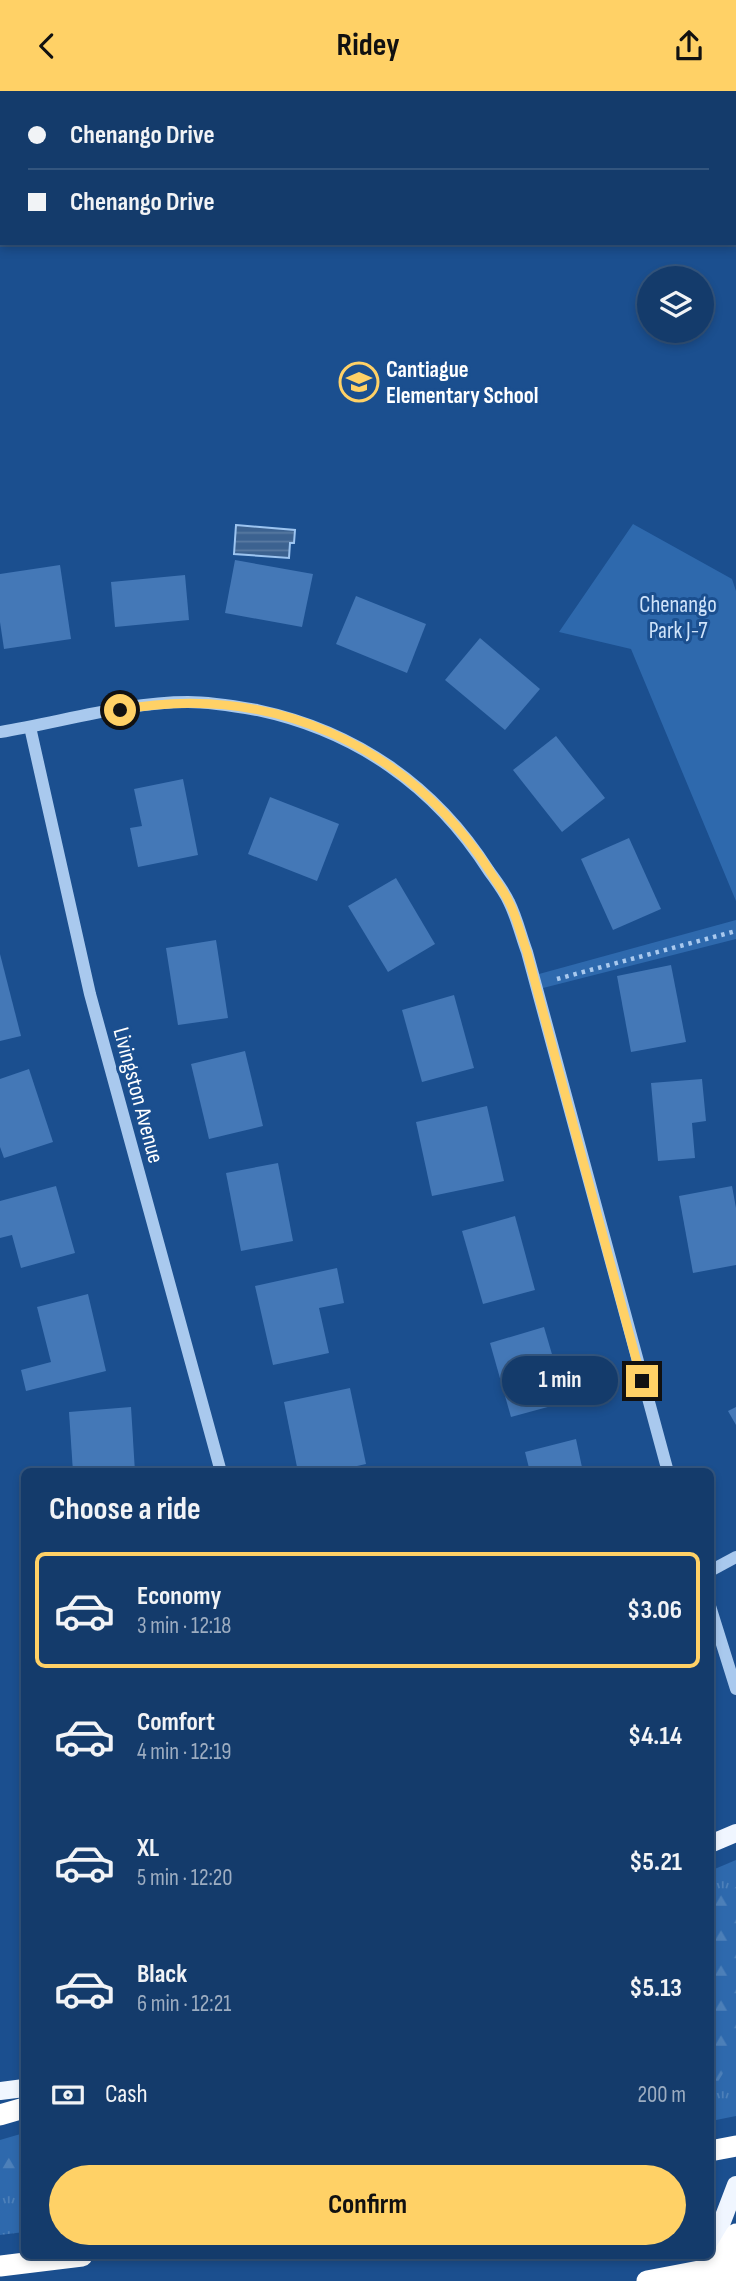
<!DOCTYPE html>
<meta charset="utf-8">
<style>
body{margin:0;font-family:"Sofia Sans Condensed",sans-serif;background:#1d4271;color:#f1f3f6;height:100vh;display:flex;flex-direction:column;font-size:26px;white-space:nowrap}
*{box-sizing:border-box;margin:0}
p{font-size:23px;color:#9dadc1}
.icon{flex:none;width:38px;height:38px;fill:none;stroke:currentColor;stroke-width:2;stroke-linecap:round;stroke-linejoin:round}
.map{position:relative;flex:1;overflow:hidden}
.panel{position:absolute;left:21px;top:1377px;width:693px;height:791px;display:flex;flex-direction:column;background:#143b6b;border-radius:10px;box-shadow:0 4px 10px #0003,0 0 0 2px #33557e}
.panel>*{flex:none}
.banner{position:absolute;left:0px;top:0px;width:737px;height:154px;box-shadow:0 4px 10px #0003,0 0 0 2px #33557e;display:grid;align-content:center;height:154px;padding:0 28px;background:#143b6b}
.controls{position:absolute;left:637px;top:175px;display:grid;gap:14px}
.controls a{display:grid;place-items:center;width:77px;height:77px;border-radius:50%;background:#143b6b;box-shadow:0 4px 10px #0003,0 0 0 2px #33557e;font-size:35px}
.end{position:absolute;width:32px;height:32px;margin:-16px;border:9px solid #ffd166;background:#111;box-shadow:0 0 0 4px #111}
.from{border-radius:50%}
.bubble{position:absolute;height:49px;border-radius:24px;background:#143b6b;box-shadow:0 4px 10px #0003,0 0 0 2px #33557e;font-size:23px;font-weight:700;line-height:49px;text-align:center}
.banner b{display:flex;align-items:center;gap:24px;height:66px;font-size:26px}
.banner b+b{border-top:2px solid #33557e}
.banner i{width:18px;height:18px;background:#f1f3f6}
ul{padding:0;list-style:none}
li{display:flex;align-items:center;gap:21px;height:116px;margin:0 14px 10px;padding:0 14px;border:4px solid transparent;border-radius:10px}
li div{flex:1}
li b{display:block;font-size:26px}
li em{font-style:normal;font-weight:700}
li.selected{border-color:#ffd166}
li>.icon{width:63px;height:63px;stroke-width:1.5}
h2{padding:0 28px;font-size:32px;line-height:84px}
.pay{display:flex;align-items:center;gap:18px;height:77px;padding:0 28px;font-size:26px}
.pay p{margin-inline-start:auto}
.primary-button{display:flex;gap:14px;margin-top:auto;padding:14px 28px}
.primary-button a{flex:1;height:80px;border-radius:42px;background:#ffd166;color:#111;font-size:28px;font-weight:700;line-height:80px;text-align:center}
header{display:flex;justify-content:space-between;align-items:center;height:91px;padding:0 28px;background:#ffd166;color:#111;font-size:32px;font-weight:700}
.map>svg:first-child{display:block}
.grass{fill:url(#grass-tufts)}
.forest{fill:url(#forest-firs)}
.park{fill:#2e69ad}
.water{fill:url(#water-rules);stroke:#9cc4f0;stroke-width:2}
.building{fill:#4478b7}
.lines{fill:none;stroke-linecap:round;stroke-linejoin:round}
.path{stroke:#a9c9ee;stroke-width:4.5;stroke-dasharray:3.5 5;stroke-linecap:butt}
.minor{stroke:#a9c9ee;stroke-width:12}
.major{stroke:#f0f6ff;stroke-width:18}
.highway{stroke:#fff;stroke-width:21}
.highway-bridge{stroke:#fff;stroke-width:21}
.route{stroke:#ffd166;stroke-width:9}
.labels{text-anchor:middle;stroke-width:6;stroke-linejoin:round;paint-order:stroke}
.poi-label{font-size:23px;font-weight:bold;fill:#fff;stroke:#1b4f8f;text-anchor:start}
.park-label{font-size:23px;fill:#cfe3fa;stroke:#1b4f8f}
.street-label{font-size:23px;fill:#fff;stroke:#1b4f8f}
</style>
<header><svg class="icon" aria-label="back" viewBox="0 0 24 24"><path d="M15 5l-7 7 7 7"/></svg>Ridey<svg class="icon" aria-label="share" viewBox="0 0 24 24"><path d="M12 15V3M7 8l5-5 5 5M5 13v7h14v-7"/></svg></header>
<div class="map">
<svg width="736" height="2190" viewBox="0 0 736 2190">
<defs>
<pattern id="grass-tufts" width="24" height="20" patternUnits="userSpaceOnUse" patternTransform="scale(1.75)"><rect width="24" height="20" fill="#2e69ad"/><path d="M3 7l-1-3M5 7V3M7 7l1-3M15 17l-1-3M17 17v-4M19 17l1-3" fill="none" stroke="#4d80b9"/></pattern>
<pattern id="forest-firs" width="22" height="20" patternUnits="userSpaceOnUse" patternTransform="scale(1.75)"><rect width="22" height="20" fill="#2e69ad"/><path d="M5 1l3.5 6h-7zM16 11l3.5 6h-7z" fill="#4d80b9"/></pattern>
<pattern id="water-rules" width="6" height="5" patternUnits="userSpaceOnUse" patternTransform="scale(1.75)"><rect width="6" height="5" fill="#3c6290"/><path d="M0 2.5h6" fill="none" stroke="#597aa1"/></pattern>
</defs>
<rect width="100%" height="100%" fill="#1b4f8f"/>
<g class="grass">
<polygon points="660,0 736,0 736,85 735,2"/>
<polygon points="736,1769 736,2025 711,2030 710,1780"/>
<polygon points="24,2042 24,2141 0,2144 0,2049"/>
</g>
<g class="forest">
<polygon points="736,1796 736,1961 711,2002 711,1809"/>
<polygon points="24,2061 24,2091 0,2096 0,2068"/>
</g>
<g class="park">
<polygon points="633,433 732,488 736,500 736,810 631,558 559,541"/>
<polygon points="736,829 736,848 543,897 539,883"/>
</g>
<polygon class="water" points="236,434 295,439 294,452 290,452 289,467 234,463"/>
<g class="building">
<polygon points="235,469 313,483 302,536 225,522"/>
<polygon points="60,474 71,548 4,558 0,531 0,483"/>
<polygon points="185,484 189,529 115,536 111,491"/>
<polygon points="356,505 426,533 407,582 336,553"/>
<polygon points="480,547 540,598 505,639 445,589"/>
<polygon points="556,645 605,707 562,741 513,679"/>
<polygon points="183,688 198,764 138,776 130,737 142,735 134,698"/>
<polygon points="270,706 339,733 317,790 248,763"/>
<polygon points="629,747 661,818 613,839 581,768"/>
<polygon points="396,787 435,853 388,881 348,815"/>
<polygon points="216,849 228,927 178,934 166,857"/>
<polygon points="0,863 21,945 0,950"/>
<polygon points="671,874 686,951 631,961 617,885"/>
<polygon points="454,904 474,977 422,991 402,919"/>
<polygon points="245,960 263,1035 209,1048 191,973"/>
<polygon points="29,978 53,1051 4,1067 0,1056 0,988"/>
<polygon points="702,988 706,1030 692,1032 695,1067 658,1070 651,992"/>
<polygon points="487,1015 504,1090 432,1105 416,1031"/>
<polygon points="278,1072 293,1150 241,1160 226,1082"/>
<polygon points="56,1095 75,1162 21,1177 12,1144 0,1147 0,1110"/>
<polygon points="732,1095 736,1117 736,1174 693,1182 679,1105"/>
<polygon points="515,1125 535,1199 483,1213 462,1140"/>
<polygon points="337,1177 344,1212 319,1217 329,1262 273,1274 255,1195"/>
<polygon points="88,1203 106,1280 26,1300 21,1279 51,1271 37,1216"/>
<polygon points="544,1236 566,1311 511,1326 490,1252"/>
<polygon points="350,1297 366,1373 330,1381 298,1381 284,1311"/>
<polygon points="131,1316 135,1381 73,1381 69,1321"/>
<polygon points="736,1316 736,1334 728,1320"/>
<polygon points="576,1348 583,1381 530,1381 525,1361"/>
</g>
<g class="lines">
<polyline class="path" points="557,888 736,840"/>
<g class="minor">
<polyline points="30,636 90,903 221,1381"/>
<path d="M0,641C61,631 127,611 188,611C211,611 234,615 257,619C356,640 435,695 489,780C496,790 504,800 509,811C517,827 521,845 527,861L668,1381"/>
<polyline points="710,1480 736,1466"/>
<polyline points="710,1515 736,1598"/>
</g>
<g class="major">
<polyline points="660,0 662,2"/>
<polyline points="735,84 736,85"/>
<polyline points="710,1753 736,1742"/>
<polyline points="0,2000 24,1997"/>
<polyline points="710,2162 736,2094"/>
</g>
<g class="highway">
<polyline points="0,2024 24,2017"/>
<polyline points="710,2060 736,2055"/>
<polyline points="0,2175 82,2165"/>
<polyline points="708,2190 736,2143"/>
<polyline points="729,2190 736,2189"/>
</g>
<polyline class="highway-bridge" points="647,2190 736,2173"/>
</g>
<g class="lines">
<path class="route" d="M120,619C268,591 407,653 489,779C495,789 504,800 509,811C517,826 521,845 527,861L642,1290"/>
</g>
<defs>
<symbol id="school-ring" viewBox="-11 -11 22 22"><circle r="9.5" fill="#1b4f8f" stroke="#ffd166" stroke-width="1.5"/><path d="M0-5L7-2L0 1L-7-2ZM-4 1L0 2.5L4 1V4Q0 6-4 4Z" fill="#ffd166"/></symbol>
</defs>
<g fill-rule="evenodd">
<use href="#school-ring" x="337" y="269" width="44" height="44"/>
</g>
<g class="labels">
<g class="poi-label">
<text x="386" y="286">Cantiague<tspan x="386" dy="26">Elementary School</tspan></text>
</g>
<g class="park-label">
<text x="678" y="521">Chenango<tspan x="678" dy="26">Park J-7</tspan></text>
</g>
<g class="street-label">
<text transform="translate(139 1004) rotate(75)" y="8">Livingston Avenue</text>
</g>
</g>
</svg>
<div class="controls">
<a><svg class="icon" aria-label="layers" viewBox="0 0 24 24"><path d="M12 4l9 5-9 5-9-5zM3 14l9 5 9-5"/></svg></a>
</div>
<i class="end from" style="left:120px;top:619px"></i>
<i class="end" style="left:642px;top:1290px"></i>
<div class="bubble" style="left:502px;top:1265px;width:116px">1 min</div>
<div class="banner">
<b><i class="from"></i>Chenango Drive</b>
<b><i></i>Chenango Drive</b>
</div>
<section class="panel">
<h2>Choose a ride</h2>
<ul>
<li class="selected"><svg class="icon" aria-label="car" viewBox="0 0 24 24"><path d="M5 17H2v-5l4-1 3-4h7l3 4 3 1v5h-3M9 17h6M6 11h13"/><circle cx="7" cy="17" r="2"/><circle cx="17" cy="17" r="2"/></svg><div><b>Economy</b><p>3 min · 12:18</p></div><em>$3.06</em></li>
<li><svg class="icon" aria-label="car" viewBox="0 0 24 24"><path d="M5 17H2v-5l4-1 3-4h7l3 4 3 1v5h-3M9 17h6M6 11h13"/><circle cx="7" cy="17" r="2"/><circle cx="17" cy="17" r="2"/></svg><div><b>Comfort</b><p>4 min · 12:19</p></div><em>$4.14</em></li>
<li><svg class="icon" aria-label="car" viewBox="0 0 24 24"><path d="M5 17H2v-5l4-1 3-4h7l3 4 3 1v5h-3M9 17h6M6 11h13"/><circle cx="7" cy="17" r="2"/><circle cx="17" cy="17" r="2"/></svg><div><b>XL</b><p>5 min · 12:20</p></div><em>$5.21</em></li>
<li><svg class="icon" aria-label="car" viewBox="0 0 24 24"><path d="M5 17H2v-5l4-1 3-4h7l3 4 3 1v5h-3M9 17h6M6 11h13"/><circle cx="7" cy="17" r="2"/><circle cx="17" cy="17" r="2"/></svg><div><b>Black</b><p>6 min · 12:21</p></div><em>$5.13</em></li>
</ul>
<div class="pay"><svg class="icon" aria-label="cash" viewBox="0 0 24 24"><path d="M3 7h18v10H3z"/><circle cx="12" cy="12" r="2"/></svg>Cash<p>200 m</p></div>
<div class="primary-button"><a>Confirm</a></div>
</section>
</div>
